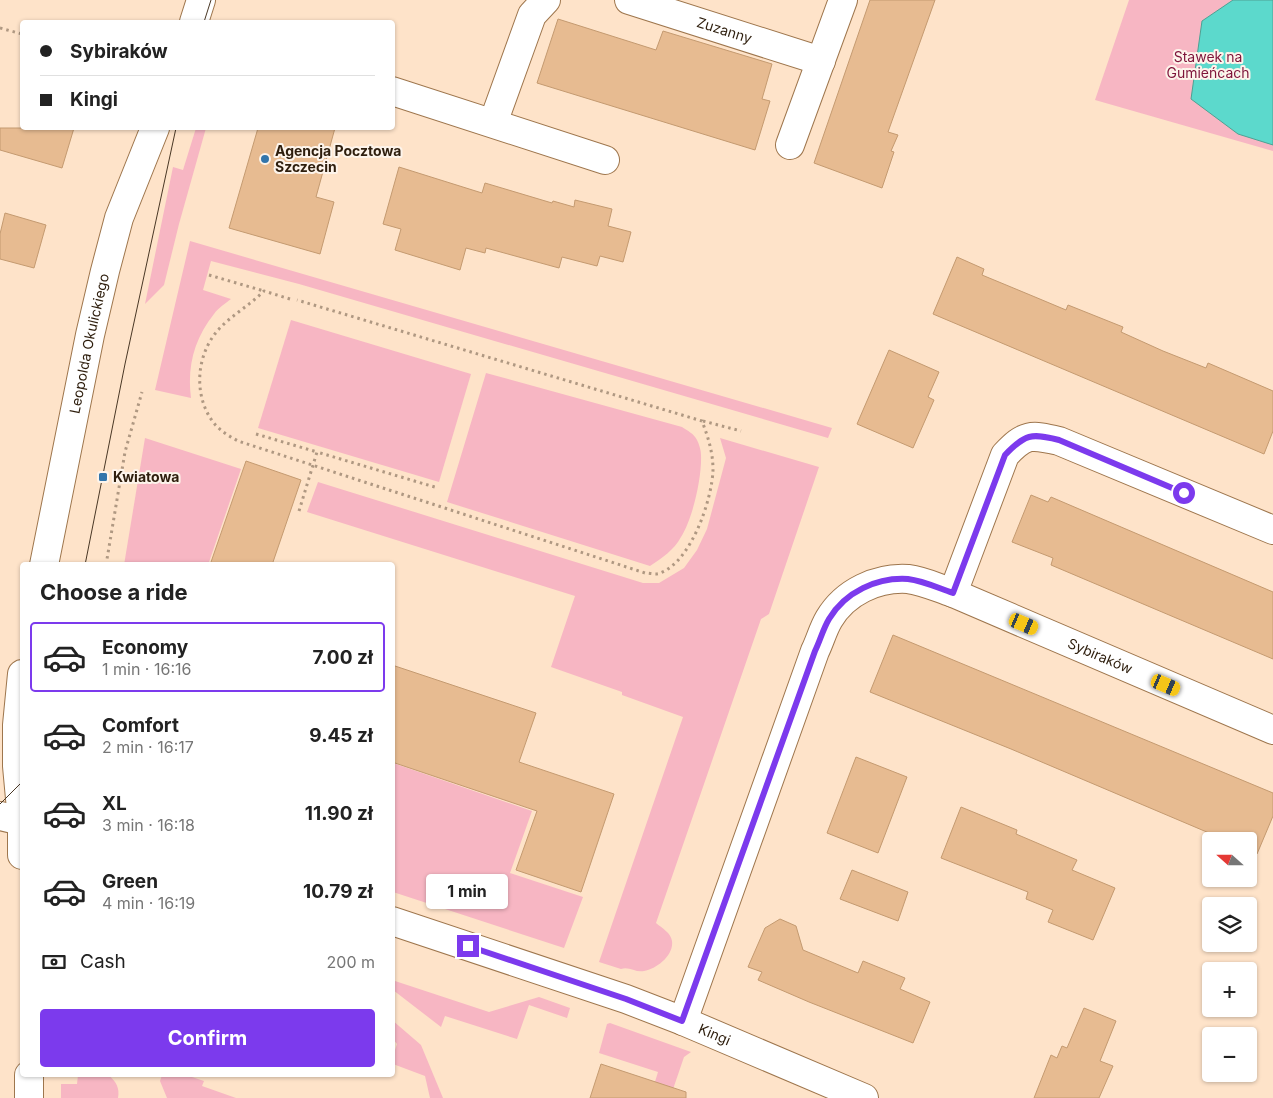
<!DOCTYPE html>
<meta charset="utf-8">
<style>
body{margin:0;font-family:Inter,sans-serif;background:#f6f6f6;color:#222;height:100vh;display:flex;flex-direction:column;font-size:19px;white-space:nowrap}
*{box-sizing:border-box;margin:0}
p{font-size:16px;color:#767676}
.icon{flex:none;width:28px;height:28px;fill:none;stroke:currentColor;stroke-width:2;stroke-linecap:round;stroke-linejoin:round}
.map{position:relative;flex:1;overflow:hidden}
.panel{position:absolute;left:20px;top:562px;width:375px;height:515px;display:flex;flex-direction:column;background:#fff;border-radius:5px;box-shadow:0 1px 4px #0004}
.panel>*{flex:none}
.banner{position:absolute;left:20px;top:20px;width:375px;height:110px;border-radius:5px;box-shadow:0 1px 4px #0004;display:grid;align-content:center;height:110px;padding:0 20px;background:#fff}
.needle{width:32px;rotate:291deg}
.tools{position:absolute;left:1202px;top:832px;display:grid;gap:10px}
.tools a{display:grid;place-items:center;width:55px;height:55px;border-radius:5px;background:#fff;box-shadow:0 1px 4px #0004;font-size:25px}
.end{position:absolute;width:22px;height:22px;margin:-11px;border:6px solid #7c3aed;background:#fff;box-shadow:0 0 0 2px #fff}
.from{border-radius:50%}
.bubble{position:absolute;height:35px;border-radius:5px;background:#fff;box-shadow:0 1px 4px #0004;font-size:16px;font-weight:700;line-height:35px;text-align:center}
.car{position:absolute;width:15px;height:30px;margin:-15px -8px;border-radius:6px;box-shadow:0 0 4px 1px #0007;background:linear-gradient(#f5c518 24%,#345 0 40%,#f5c518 0 76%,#345 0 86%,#f5c518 0)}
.banner b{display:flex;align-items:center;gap:18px;height:48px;font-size:19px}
.banner b+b{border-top:1px solid #e0e0e0}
.banner i{width:12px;height:12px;background:#222}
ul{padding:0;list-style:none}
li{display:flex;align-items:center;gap:15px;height:70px;margin:0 10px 8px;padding:0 10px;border:2px solid transparent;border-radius:5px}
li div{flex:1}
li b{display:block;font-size:19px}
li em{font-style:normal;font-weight:700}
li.current{border-color:#7c3aed}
li>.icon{width:45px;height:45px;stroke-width:1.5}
h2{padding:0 20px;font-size:22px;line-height:60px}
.pay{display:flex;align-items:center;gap:12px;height:55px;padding:0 20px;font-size:19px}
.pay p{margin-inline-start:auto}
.cta{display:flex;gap:10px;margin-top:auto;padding:10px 20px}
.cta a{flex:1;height:58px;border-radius:5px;background:#7c3aed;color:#fff;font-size:20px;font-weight:700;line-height:58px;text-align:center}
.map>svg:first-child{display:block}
.green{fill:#f7b6c3}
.water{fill:#5cd9cc;stroke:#4ea193}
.building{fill:#e7bb91;stroke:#c49a70}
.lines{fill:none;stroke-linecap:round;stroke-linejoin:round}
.minor-casing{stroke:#9e764d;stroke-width:30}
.tertiary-casing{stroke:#9e764d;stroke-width:30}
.path{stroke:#af9882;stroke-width:3;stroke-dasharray:2.5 4;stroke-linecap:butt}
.minor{stroke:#fff;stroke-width:28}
.tertiary{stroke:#fff;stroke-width:28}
.tram{stroke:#493725;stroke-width:1}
.route{stroke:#7c3aed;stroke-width:6}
.poi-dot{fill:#3275ab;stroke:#fdf4eb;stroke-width:2}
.labels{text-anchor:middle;stroke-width:4;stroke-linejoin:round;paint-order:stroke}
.street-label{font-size:14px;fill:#2e1e0d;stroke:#fdf4eb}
.park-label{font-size:14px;fill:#7e133a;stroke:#fdf4eb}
.poi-label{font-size:14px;font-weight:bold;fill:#2e1e0d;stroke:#fdf4eb;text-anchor:start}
</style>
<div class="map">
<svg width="1273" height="1098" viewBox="0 0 1273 1098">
<rect width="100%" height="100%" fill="#fee3c9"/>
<g class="green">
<polygon points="1129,0 1273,0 1273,151 1095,100"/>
<polygon points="196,128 206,128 179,224 164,285 145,304 173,167 183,170"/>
<path d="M190,241L832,428L828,438L299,284L211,261L203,290L231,299C226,303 218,308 214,314C194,339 187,367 191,398L155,390Z"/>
<polygon points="291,320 471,374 439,482 258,428"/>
<path d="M486,373L682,427C688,431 693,433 697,440C699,444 701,450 701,455C702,477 693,518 681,537C674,550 662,558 650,566L447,502Z"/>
<polygon points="145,438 241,469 208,565 124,565"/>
<path d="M720,438L819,467L769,614L761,619L656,923C662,928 671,933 672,941C674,955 657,969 644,971C636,973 629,966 621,969L599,962L683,717L622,695V692L551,667L575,596L307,512L318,482L643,583H659L684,568L697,550L707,529L726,458Z"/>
<polygon points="393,763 532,811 510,873 583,897 564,948 393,892"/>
<polygon points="392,980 489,1012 539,997 570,1008 567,1018 529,1005 517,1039 445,1016 441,1027 393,990"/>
<polygon points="392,1020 421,1045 443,1098 430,1098 425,1076 393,1064 393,1056 397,1044 393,1039"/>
<polygon points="610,1023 691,1052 684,1057 670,1098 650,1098 658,1072 599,1053 607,1024"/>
<path d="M78,1075H108C116,1081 120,1088 118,1098H61V1084H77Z"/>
<polygon points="162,1075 186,1075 204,1081 202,1086 236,1098 167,1098 160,1081"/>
</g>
<polygon class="water" points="1233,0 1273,0 1273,145 1238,134 1191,99 1202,21"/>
<g class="building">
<polygon points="870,0 935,0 888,132 898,135 891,151 894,152 882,188 814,163"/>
<polygon points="558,19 656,50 663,31 772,64 762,99 770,101 755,150 537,83"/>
<polygon points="0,128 74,128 62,168 0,150"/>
<polygon points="258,128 335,128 316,197 334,202 320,254 229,228"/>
<polygon points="399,167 482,193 485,183 552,203 553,201 574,207 575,200 612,209 608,226 631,232 623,262 600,256 597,266 562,257 559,268 486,248 485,253 466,248 460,270 395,250 401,229 383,224"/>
<polygon points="5,213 46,225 34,268 0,259 0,234"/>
<polygon points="957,257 984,269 982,275 1035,297 1066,310 1068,305 1123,327 1121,332 1163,351 1206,368 1208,363 1273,391 1273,431 1264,454 933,314"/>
<polygon points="889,350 939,372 928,397 934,400 913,448 857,424"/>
<polygon points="246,461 301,480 272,565 210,565"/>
<polygon points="1031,495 1048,502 1051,497 1273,592 1273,659 1051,565 1053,558 1012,542"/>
<polygon points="893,635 1273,793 1273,816 1257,854 1249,851 1249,841 1228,841 1011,749 870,692"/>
<polygon points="392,665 536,713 519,762 614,794 581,892 516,870 537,811 392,762"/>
<polygon points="856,757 907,777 878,853 827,833"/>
<polygon points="961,807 1017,830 1016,834 1077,860 1072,870 1115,888 1093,940 1048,922 1053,910 1026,899 1028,892 941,858"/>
<polygon points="852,870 908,892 898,921 840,899"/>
<polygon points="780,919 796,926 803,950 858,973 863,961 905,978 900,989 930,1002 913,1043 809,1002 758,980 762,972 748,967 765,928"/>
<polygon points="1084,1008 1116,1021 1100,1061 1113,1066 1099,1098 1034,1098 1051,1055 1057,1058 1062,1046 1067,1048"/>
<polygon points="601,1064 686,1092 686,1098 590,1098"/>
</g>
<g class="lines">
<defs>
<g id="minor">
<path id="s1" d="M629,0L821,61"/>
<polyline points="392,91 605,160"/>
<polyline points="493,123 532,15 546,0"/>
<polyline points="790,145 843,0"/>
<path d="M953,593L1005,455C1025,434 1030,434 1059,441L1273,530"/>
<polyline points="0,816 22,821"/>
<path id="s2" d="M392,921L626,999L683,1021L864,1098"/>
<path id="s3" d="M683,1021L815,651C820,641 823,629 829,619C845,592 877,577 908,579C924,581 938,588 953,593L1273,730"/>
</g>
<g id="tertiary">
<polyline points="194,22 201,0"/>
<path id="s4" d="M44,565L90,335L105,271L119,218L155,128"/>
<polyline points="22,674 17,725 17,766 22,820 22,855"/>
<polyline points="29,1075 29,1098"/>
</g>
</defs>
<use href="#minor" class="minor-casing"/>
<use href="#tertiary" class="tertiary-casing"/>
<g class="path">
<polyline points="0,28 22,34"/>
<polyline points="209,275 264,291"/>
<path d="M290,299L264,291C250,305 232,315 219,329C196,354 193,395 213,422C220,431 229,436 238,441L645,573C650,573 656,575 660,573C691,562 712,500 713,470C713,452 708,437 702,421L297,300"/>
<polyline points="703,421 741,431"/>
<polyline points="256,434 317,452"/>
<polyline points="299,511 317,452 438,488"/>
<polyline points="106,565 125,452 142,392"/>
</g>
<use href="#minor" class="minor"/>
<use href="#tertiary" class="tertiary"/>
<g class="tram">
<polyline points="204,22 211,0"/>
<polyline points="85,565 125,364 176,128"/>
<polyline points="0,804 22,782"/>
</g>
</g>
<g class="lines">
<path class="route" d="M468,946L626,999L682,1021L815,651C820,641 823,629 829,619C845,592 877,577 908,579C924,581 938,588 953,593L1005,455C1025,434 1031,433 1059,440L1184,493"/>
</g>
<g class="poi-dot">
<circle cx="265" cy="159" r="5"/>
<rect x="98" y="472" width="10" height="10" rx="2.5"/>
</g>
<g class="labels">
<g class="street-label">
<text dy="5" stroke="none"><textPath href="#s1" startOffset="100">Zuzanny</textPath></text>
<text dy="5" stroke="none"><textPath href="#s4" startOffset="226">Leopolda Okulickiego</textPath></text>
<text dy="5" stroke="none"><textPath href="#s3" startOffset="728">Sybiraków</textPath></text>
<text dy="5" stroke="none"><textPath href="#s2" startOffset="342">Kingi</textPath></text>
</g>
<g class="park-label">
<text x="1208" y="62">Stawek na<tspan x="1208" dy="16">Gumieńcach</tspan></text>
</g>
<g class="poi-label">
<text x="275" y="156">Agencja Pocztowa<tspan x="275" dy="16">Szczecin</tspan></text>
<text x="113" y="482">Kwiatowa</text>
</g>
</g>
</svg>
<div class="tools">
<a><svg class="needle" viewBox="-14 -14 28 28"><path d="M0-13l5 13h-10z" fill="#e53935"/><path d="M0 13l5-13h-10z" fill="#767676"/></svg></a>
<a><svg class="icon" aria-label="layers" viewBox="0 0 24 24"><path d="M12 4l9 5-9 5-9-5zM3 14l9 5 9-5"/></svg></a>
<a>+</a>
<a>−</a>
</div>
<i class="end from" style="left:1184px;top:493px"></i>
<i class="end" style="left:468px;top:946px"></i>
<div class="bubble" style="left:426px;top:874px;width:82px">1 min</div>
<i class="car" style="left:1024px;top:624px;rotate:113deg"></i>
<i class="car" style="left:1166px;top:685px;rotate:113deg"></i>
<div class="banner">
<b><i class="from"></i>Sybiraków</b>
<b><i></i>Kingi</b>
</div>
<section class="panel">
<h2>Choose a ride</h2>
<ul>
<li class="current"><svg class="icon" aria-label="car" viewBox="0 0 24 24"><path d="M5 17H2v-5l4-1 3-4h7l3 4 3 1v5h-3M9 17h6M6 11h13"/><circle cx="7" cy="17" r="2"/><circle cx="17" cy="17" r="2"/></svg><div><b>Economy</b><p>1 min · 16:16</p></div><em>7.00 zł</em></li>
<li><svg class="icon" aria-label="car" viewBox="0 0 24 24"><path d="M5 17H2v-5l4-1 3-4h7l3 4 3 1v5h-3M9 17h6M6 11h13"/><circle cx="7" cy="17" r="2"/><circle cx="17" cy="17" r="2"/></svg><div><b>Comfort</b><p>2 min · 16:17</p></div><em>9.45 zł</em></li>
<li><svg class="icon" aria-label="car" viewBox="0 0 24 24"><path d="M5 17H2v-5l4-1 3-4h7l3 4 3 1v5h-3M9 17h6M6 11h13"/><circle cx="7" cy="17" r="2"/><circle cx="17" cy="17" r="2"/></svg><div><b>XL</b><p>3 min · 16:18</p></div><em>11.90 zł</em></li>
<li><svg class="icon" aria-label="car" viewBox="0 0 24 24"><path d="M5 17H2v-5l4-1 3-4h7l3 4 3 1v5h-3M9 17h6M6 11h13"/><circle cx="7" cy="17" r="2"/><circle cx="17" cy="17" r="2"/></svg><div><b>Green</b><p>4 min · 16:19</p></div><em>10.79 zł</em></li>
</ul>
<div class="pay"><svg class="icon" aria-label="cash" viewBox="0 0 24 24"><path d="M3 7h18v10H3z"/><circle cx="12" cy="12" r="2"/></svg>Cash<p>200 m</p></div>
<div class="cta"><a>Confirm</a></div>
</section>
</div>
